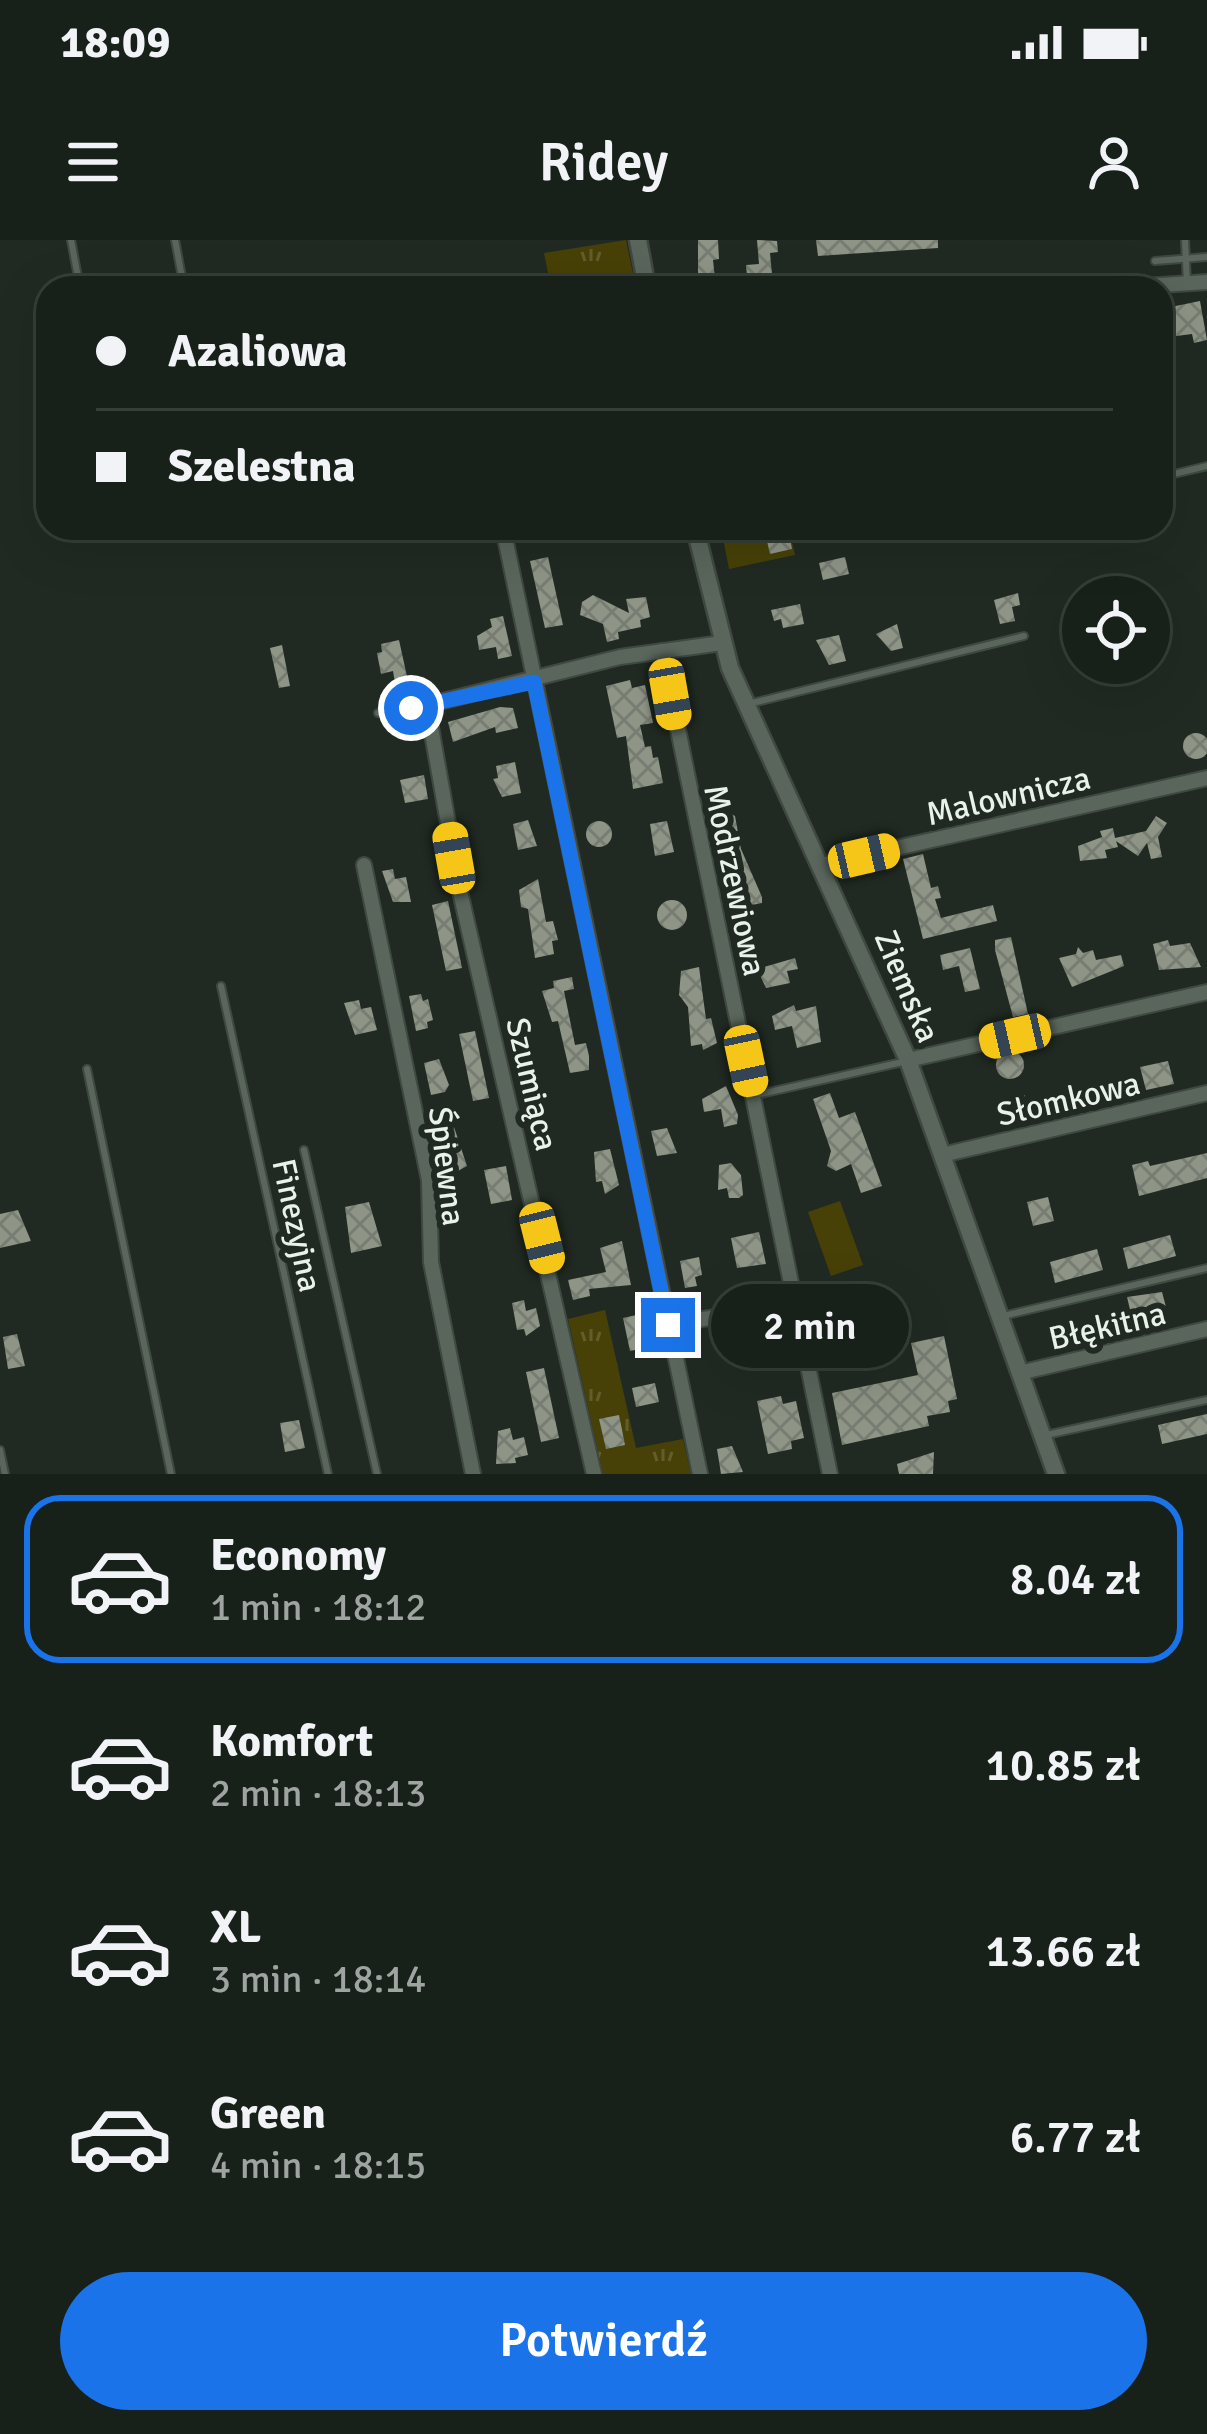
<!DOCTYPE html>
<html lang="pl">
<meta charset="utf-8">
<style>
body{margin:0;font-family:Signika,sans-serif;background:#252d27;color:#f1f3f6;height:100vh;display:flex;flex-direction:column;font-size:45px;white-space:nowrap}
*{box-sizing:border-box;margin:0}
p{font-size:39px;color:#9fa3a2}
.icon{flex:none;width:66px;height:66px;fill:none;stroke:currentColor;stroke-width:2;stroke-linecap:round;stroke-linejoin:round}
.map{position:relative;height:1234px;overflow:hidden}
.sheet{display:flex;flex-direction:column;background:#18201a;flex:1}
.sheet>*{flex:none}
.hud{position:absolute;left:36px;top:36px;width:1137px;height:264px;border-radius:36px;box-shadow:0 12px 48px #0002,0 0 0 3px #363e39;display:grid;align-content:center;height:264px;padding:0 60px;background:#18201a}
.tools{position:absolute;left:1062px;top:336px;display:grid;gap:24px}
.tools a{display:grid;place-items:center;width:108px;height:108px;border-radius:50%;background:#18201a;box-shadow:0 12px 48px #0002,0 0 0 3px #363e39;font-size:60px}
.end{position:absolute;width:54px;height:54px;margin:-27px;border:15px solid #1a73e8;background:#fff;box-shadow:0 0 0 6px #fff}
.from{border-radius:50%}
.bubble{position:absolute;height:84px;border-radius:42px;background:#18201a;box-shadow:0 12px 48px #0002,0 0 0 3px #363e39;font-size:39px;font-weight:600;line-height:84px;text-align:center}
.car{position:absolute;width:36px;height:72px;margin:-36px -18px;border-radius:15px;box-shadow:0 0 9px 3px #0007;background:linear-gradient(#f5c518 24%,#345 0 40%,#f5c518 0 76%,#345 0 86%,#f5c518 0)}
.hud b{display:flex;align-items:center;gap:42px;height:114px;font-size:45px}
.hud b+b{border-top:3px solid #363e39}
.hud i{width:30px;height:30px;background:#f1f3f6}
ul{padding:21px 0 0;list-style:none}
li{display:flex;align-items:center;gap:36px;height:168px;margin:0 24px 18px;padding:0 36px;border:6px solid transparent;border-radius:36px}
li div{flex:1}
li b{display:block;font-size:45px}
li em{font-style:normal;font-weight:600}
li.current{border-color:#1a73e8}
li>.icon{width:108px;height:108px;stroke-width:1.5}
.primary-button{display:flex;gap:24px;margin-top:auto;padding:24px 60px}
.primary-button a{flex:1;height:138px;border-radius:72px;background:#1a73e8;color:#fff;font-size:48px;font-weight:600;line-height:138px;text-align:center}
.status{display:flex;justify-content:space-between;align-items:center;height:84px;padding:0 60px;background:#18201a;direction:ltr}
.status svg{height:33px;fill:currentColor}
header{display:flex;justify-content:space-between;align-items:center;height:156px;padding:0 60px;background:#18201a;font-size:54px;font-weight:600}
.map>svg:first-child{display:block}
.grass{fill:url(#grass-tufts)}
.park{fill:#474107}
.building{fill:url(#building-cross-hatch)}
.lines{fill:none;stroke-linecap:round;stroke-linejoin:round}
.service-casing{stroke:#3f4841;stroke-width:10}
.minor-casing{stroke:#3f4841;stroke-width:18}
.tertiary-casing{stroke:#3f4841;stroke-width:21}
.service{stroke:#5a665c;stroke-width:6}
.minor{stroke:#5a665c;stroke-width:14}
.tertiary{stroke:#5a665c;stroke-width:16}
.route{stroke:#1a73e8;stroke-width:15}
.labels{text-anchor:middle;stroke-width:12;stroke-linejoin:round;paint-order:stroke}
.street-label{font-size:33px;fill:#eaf1eb;stroke:#202a22}
</style>
<div class="status"><b>18:09</b><svg viewBox="0 0 49 12"><path d="M0 12V9h3v3zM5 12V6h3v6zM10 12V3h3v9zM15 12V0h3v12zM26 1h20v11H26zM47 4h2v5h-2z"/></svg></div>
<header><svg class="icon" aria-label="menu" viewBox="0 0 24 24"><path d="M4 6h16M4 12h16M4 18h16"/></svg>Ridey<svg class="icon" aria-label="person" viewBox="0 0 24 24"><circle cx="12" cy="8" r="4"/><path d="M4 21q1-7 8-7t8 7"/></svg></header>
<div class="map">
<svg width="1207" height="1234" viewBox="0 0 1207 1234">
<defs>
<pattern id="grass-tufts" width="24" height="20" patternUnits="userSpaceOnUse" patternTransform="scale(3)"><rect width="24" height="20" fill="#474107"/><path d="M3 7l-1-3M5 7V3M7 7l1-3M15 17l-1-3M17 17v-4M19 17l1-3" fill="none" stroke="#625d2b"/></pattern>
<pattern id="building-cross-hatch" width="8" height="8" patternUnits="userSpaceOnUse" patternTransform="scale(3)"><rect width="8" height="8" fill="#8e9486"/><path d="M0 0l8 8M0 8l8-8" fill="none" stroke="#787d73"/></pattern>
</defs>
<rect width="100%" height="100%" fill="#202a22"/>
<g class="grass">
<polygon points="626,0 636,48 551,48 544,13"/>
<polygon points="605,1070 636,1208 683,1199 691,1234 603,1234 568,1079"/>
</g>
<g class="park">
<polygon points="721,288 789,288 795,315 729,329"/>
<polygon points="840,961 863,1025 831,1036 808,972"/>
</g>
<g class="building">
<polygon points="698,0 718,0 719,19 713,20 716,48 698,48"/>
<polygon points="757,0 777,1 778,12 770,13 773,45 748,47 746,25 759,24"/>
<polygon points="816,0 938,0 938,8 818,16"/>
<polygon points="1200,61 1207,100 1194,103 1192,94 1161,98 1161,69"/>
<polygon points="764,288 788,288 792,309 770,314"/>
<polygon points="548,317 563,385 545,388 530,321"/>
<polygon points="845,317 849,334 823,340 819,323"/>
<polygon points="1018,353 1020,365 1012,367 1015,381 1000,384 994,360"/>
<polygon points="593,355 629,373 626,359 646,357 650,377 640,380 641,387 618,392 619,399 607,402 603,384 580,375 582,362"/>
<polygon points="800,364 804,384 783,388 781,379 774,381 771,370"/>
<polygon points="503,376 512,416 498,419 496,407 479,410 477,396 492,387 490,379"/>
<polygon points="897,384 903,408 891,411 876,394"/>
<polygon points="839,395 846,421 829,425 816,400"/>
<polygon points="399,400 408,441 395,443 393,431 381,434 377,413 382,412 381,404"/>
<polygon points="282,405 290,446 279,448 270,408"/>
<polygon points="630,440 632,448 645,445 653,483 640,485 645,507 651,506 653,518 658,517 663,543 633,549 626,496 617,498 606,446"/>
<polygon points="500,467 513,468 518,488 496,493 495,487 453,502 448,482"/>
<circle cx="1196" cy="506" r="13"/>
<polygon points="515,522 521,553 502,557 493,539 498,538 496,526"/>
<polygon points="424,535 428,559 405,563 400,540"/>
<polygon points="729,573 735,576 741,609 762,657 762,663 752,665 756,705 741,708 736,684 743,678 733,634 726,636 720,608 724,607 718,575"/>
<polygon points="1156,576 1167,583 1158,597 1162,617 1151,619 1147,603 1138,616 1116,601 1118,607 1105,610 1107,618 1080,621 1078,606 1102,597 1100,591 1113,588 1115,598 1146,591"/>
<polygon points="528,580 537,606 518,610 513,584"/>
<polygon points="667,581 674,612 655,616 650,584"/>
<circle cx="599" cy="594" r="13"/>
<polygon points="923,614 931,648 938,646 941,658 935,659 941,678 993,665 997,681 923,699 903,619"/>
<polygon points="393,629 395,639 406,637 411,662 393,662 382,631"/>
<polygon points="538,639 546,682 553,681 558,700 552,701 554,714 535,718 528,669 521,667 519,650"/>
<circle cx="672" cy="675" r="15"/>
<polygon points="448,661 462,728 446,731 432,665"/>
<polygon points="1011,697 1028,774 1013,777 995,710 995,700"/>
<polygon points="1168,700 1170,706 1190,703 1201,727 1159,730 1153,704"/>
<polygon points="1078,707 1083,713 1093,710 1096,720 1121,715 1124,726 1072,747 1059,718 1076,714"/>
<polygon points="970,708 980,749 965,752 959,726 943,730 940,715"/>
<polygon points="795,718 798,729 787,731 790,743 766,748 759,733 764,727"/>
<polygon points="699,727 706,779 711,778 717,803 703,810 702,804 691,806 688,767 679,755 681,731"/>
<polygon points="572,737 574,749 564,751 575,805 586,803 589,816 589,830 570,833 558,781 552,782 542,751 554,748 553,741"/>
<polygon points="421,754 423,761 428,759 433,780 427,782 428,788 416,791 409,756"/>
<polygon points="359,760 361,769 371,767 377,790 355,795 344,763"/>
<polygon points="794,765 796,771 816,766 821,802 797,808 792,786 775,790 772,776"/>
<polygon points="475,791 489,858 473,861 459,794"/>
<circle cx="1010" cy="825" r="14"/>
<polygon points="439,819 449,845 445,852 431,855 424,823"/>
<polygon points="1168,821 1174,844 1146,850 1140,827"/>
<polygon points="726,846 738,875 737,884 724,887 721,869 704,872 702,859"/>
<polygon points="830,853 839,878 855,872 882,946 861,953 851,924 836,931 827,926 831,911 813,859"/>
<polygon points="1025,855 1025,879 1009,883 1004,859"/>
<polygon points="450,875 467,926 449,936 448,930 442,931 438,915 445,914 437,877"/>
<polygon points="667,888 677,913 657,916 651,891"/>
<polygon points="610,909 619,945 605,954 602,941 596,942 594,912"/>
<polygon points="1207,913 1207,938 1139,956 1132,925 1148,921 1150,926"/>
<polygon points="731,923 741,935 743,955 739,958 729,958 727,948 718,950 719,925"/>
<polygon points="506,926 512,960 491,964 484,930"/>
<polygon points="1048,957 1054,981 1033,986 1027,962"/>
<polygon points="369,962 382,1006 351,1013 345,967"/>
<polygon points="18,970 31,1001 0,1008 0,974"/>
<polygon points="759,992 766,1024 737,1028 731,998"/>
<polygon points="1170,995 1176,1016 1128,1029 1123,1008"/>
<polygon points="622,1001 631,1045 589,1049 590,1056 573,1060 568,1040 606,1032 600,1008"/>
<polygon points="1097,1009 1103,1030 1055,1043 1050,1022"/>
<polygon points="699,1017 702,1035 695,1037 697,1046 685,1048 680,1021"/>
<polygon points="1162,1052 1166,1067 1149,1071 1142,1082 1132,1078 1127,1057"/>
<polygon points="524,1060 526,1071 536,1068 540,1086 526,1096 524,1089 517,1090 512,1063"/>
<polygon points="871,1062 875,1079 830,1088 836,1116 819,1119 810,1075"/>
<polygon points="641,1074 649,1107 630,1111 623,1078"/>
<circle cx="768" cy="1095" r="13"/>
<polygon points="17,1094 25,1126 8,1129 3,1097"/>
<polygon points="944,1096 957,1159 948,1161 950,1172 927,1176 929,1186 842,1205 832,1153 918,1135 911,1103"/>
<polygon points="544,1128 559,1198 541,1202 526,1132"/>
<polygon points="655,1143 659,1162 636,1167 632,1148"/>
<polygon points="781,1156 783,1164 796,1161 804,1198 791,1201 792,1209 768,1214 757,1161"/>
<polygon points="1207,1174 1207,1194 1162,1204 1158,1185"/>
<polygon points="619,1175 625,1205 606,1209 599,1179"/>
<polygon points="299,1180 305,1208 285,1212 280,1183"/>
<polygon points="510,1188 513,1200 524,1197 528,1215 515,1218 516,1223 496,1224 498,1191"/>
<polygon points="732,1206 743,1232 721,1234 717,1209"/>
<polygon points="934,1212 933,1234 899,1234 897,1224"/>
</g>
<g class="lines">
<defs>
<g id="service">
<polyline points="71,0 80,48"/>
<polyline points="175,0 184,48"/>
<polyline points="1185,0 1187,44"/>
<polyline points="1155,21 1207,17"/>
<polyline points="1161,237 1207,226"/>
<polyline points="748,464 1024,396"/>
<polyline points="378,473 423,466"/>
<polyline points="221,746 328,1234"/>
<polyline points="87,829 171,1234"/>
<polyline points="756,855 907,821"/>
<polyline points="304,910 377,1234"/>
<polyline points="1003,1076 1207,1028"/>
<polyline points="1046,1195 1207,1160"/>
<polyline points="0,1210 5,1234"/>
</g>
<g id="minor">
<polyline points="1116,48 1207,42"/>
<polyline points="503,288 700,1234"/>
<polyline points="662,411 830,1234"/>
<polyline points="364,625 429,940 431,1022 473,1234"/>
<polyline points="821,625 1207,538"/>
<polyline points="908,820 1207,752"/>
<polyline points="942,915 1207,853"/>
<polyline points="668,1085 792,1064"/>
<polyline points="1019,1133 1207,1089"/>
<polyline points="594,1234 461,656 427,465 620,417 722,403"/>
</g>
<g id="tertiary">
<polyline points="638,0 647,48"/>
<polyline points="695,288 730,428 908,820 1056,1234"/>
</g>
</defs>
<use href="#service" class="service-casing"/>
<use href="#minor" class="minor-casing"/>
<use href="#tertiary" class="tertiary-casing"/>
<use href="#service" class="service"/>
<use href="#minor" class="minor"/>
<use href="#tertiary" class="tertiary"/>
</g>
<g class="lines">
<polyline class="route" points="411,468 534,442 668,1085"/>
</g>
<g class="labels">
<g class="street-label">
<text transform="translate(1008 555) rotate(-13)" y="12">Malownicza</text>
<text transform="translate(736 640) rotate(78)" y="12">Modrzewiowa</text>
<text transform="translate(908 746) rotate(67)" y="12">Ziemska</text>
<text transform="translate(533 844) rotate(77)" y="12">Szumiąca</text>
<text transform="translate(1068 858) rotate(-13)" y="12">Słomkowa</text>
<text transform="translate(448 926) rotate(83)" y="12">Śpiewna</text>
<text transform="translate(298 985) rotate(78)" y="12">Finezyjna</text>
<text transform="translate(1107 1085) rotate(-13)" y="12">Błękitna</text>
</g>
</g>
</svg>
<div class="tools">
<a><svg class="icon" aria-label="locate" viewBox="0 0 24 24"><circle cx="12" cy="12" r="6"/><path d="M12 2v4M12 18v4M2 12h4M18 12h4"/></svg></a>
</div>
<i class="end from" style="left:411px;top:468px"></i>
<i class="end" style="left:668px;top:1085px"></i>
<div class="bubble" style="left:711px;top:1044px;width:198px">2 min</div>
<i class="car" style="left:670px;top:454px;rotate:170deg"></i>
<i class="car" style="left:864px;top:616px;rotate:77deg"></i>
<i class="car" style="left:454px;top:618px;rotate:350deg"></i>
<i class="car" style="left:1015px;top:796px;rotate:257deg"></i>
<i class="car" style="left:746px;top:821px;rotate:168deg"></i>
<i class="car" style="left:542px;top:998px;rotate:166deg"></i>
<div class="hud">
<b><i class="from"></i>Azaliowa</b>
<b><i></i>Szelestna</b>
</div>
</div>
<section class="sheet">
<ul>
<li class="current"><svg class="icon" aria-label="car" viewBox="0 0 24 24"><path d="M5 17H2v-5l4-1 3-4h7l3 4 3 1v5h-3M9 17h6M6 11h13"/><circle cx="7" cy="17" r="2"/><circle cx="17" cy="17" r="2"/></svg><div><b>Economy</b><p>1 min · 18:12</p></div><em>8.04 zł</em></li>
<li><svg class="icon" aria-label="car" viewBox="0 0 24 24"><path d="M5 17H2v-5l4-1 3-4h7l3 4 3 1v5h-3M9 17h6M6 11h13"/><circle cx="7" cy="17" r="2"/><circle cx="17" cy="17" r="2"/></svg><div><b>Komfort</b><p>2 min · 18:13</p></div><em>10.85 zł</em></li>
<li><svg class="icon" aria-label="car" viewBox="0 0 24 24"><path d="M5 17H2v-5l4-1 3-4h7l3 4 3 1v5h-3M9 17h6M6 11h13"/><circle cx="7" cy="17" r="2"/><circle cx="17" cy="17" r="2"/></svg><div><b>XL</b><p>3 min · 18:14</p></div><em>13.66 zł</em></li>
<li><svg class="icon" aria-label="car" viewBox="0 0 24 24"><path d="M5 17H2v-5l4-1 3-4h7l3 4 3 1v5h-3M9 17h6M6 11h13"/><circle cx="7" cy="17" r="2"/><circle cx="17" cy="17" r="2"/></svg><div><b>Green</b><p>4 min · 18:15</p></div><em>6.77 zł</em></li>
</ul>
<div class="primary-button"><a>Potwierdź</a></div>
</section>
